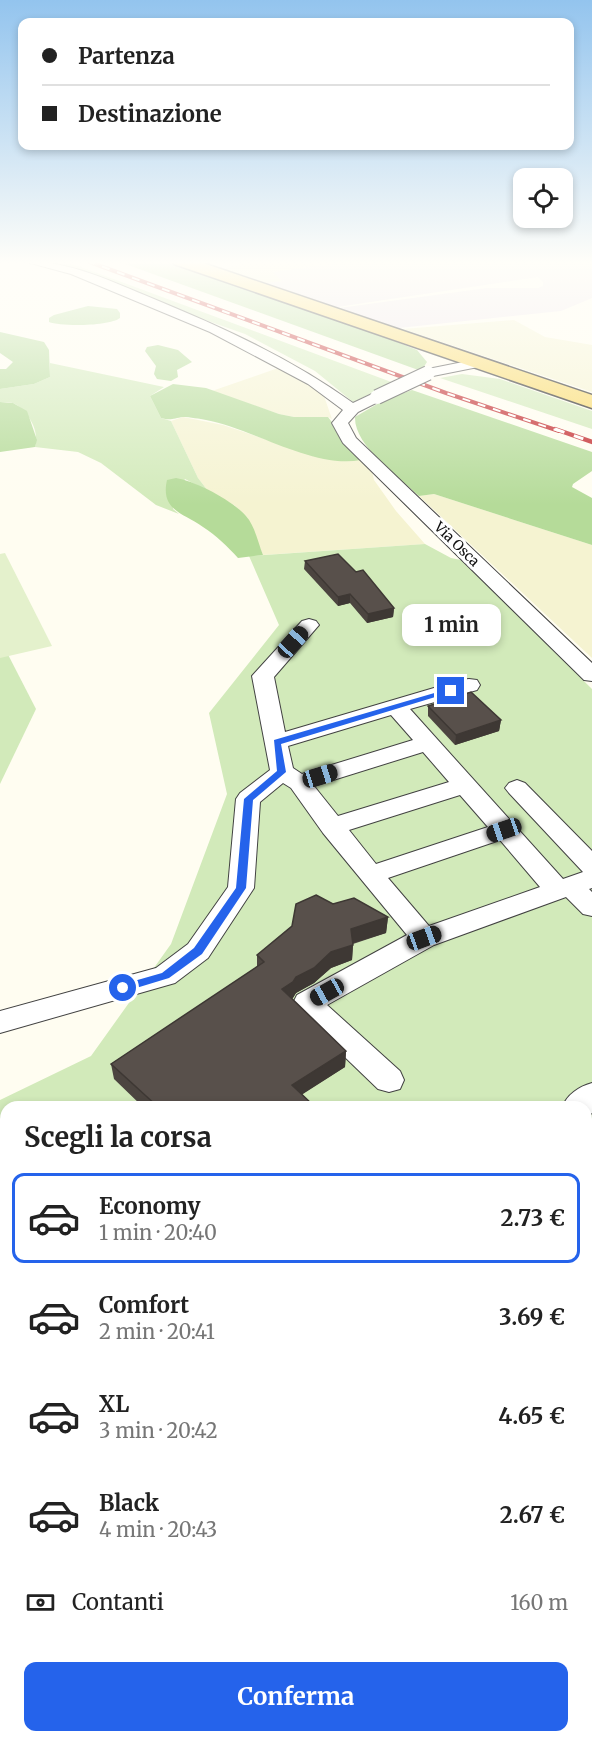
<!DOCTYPE html>
<html lang="it">
<meta charset="utf-8">
<style>
body{margin:0;font-family:Merriweather,serif;background:#f6f6f6;color:#222;height:100vh;display:flex;flex-direction:column;font-size:22px;white-space:nowrap}
*{box-sizing:border-box;margin:0}
p{font-size:20px;color:#767676}
.icon{flex:none;width:33px;height:33px;fill:none;stroke:currentColor;stroke-width:2;stroke-linecap:round;stroke-linejoin:round}
.map{position:relative;flex:1;overflow:hidden}
.panel{position:absolute;left:0px;top:1101px;width:592px;height:642px;display:flex;flex-direction:column;background:#fff;border-radius:18px 18px 0 0;box-shadow:0 3px 9px #0003}
.panel>*{flex:none}
.hud{position:absolute;left:18px;top:18px;width:556px;height:132px;border-radius:12px;box-shadow:0 3px 9px #0003;display:grid;align-content:center;height:132px;padding:0 24px;background:#fff}
.controls{position:absolute;left:513px;top:168px;display:grid;gap:12px}
.controls a{display:grid;place-items:center;width:60px;height:60px;border-radius:12px;background:#fff;box-shadow:0 3px 9px #0003;font-size:30px}
.end{position:absolute;width:27px;height:27px;margin:-14px;border:8px solid #2563eb;background:#fff;box-shadow:0 0 0 3px #fff}
.from{border-radius:50%}
.bubble{position:absolute;height:42px;border-radius:12px;background:#fff;box-shadow:0 3px 9px #0003;font-size:20px;font-weight:700;line-height:42px;text-align:center}
.car{position:absolute;width:18px;height:36px;margin:-18px -9px;border-radius:8px;box-shadow:0 0 4px 2px #0007;background:linear-gradient(#222 24%,#8ab4d8 0 40%,#222 0 76%,#8ab4d8 0 86%,#222 0)}
.hud b{display:flex;align-items:center;gap:21px;height:57px;font-size:22px}
.hud b+b{border-top:2px solid #e0e0e0}
.hud i{width:15px;height:15px;background:#222}
ul{padding:0;list-style:none}
li{display:flex;align-items:center;gap:18px;height:90px;margin:0 12px 9px;padding:0 12px;border:3px solid transparent;border-radius:12px}
li div{flex:1}
li b{display:block;font-size:22px}
li em{font-style:normal;font-weight:700}
li.active{border-color:#2563eb}
li>.icon{width:54px;height:54px;stroke-width:1.5}
h2{padding:0 24px;font-size:27px;line-height:72px}
.pay{display:flex;align-items:center;gap:15px;height:66px;padding:0 24px;font-size:22px}
.pay p{margin-inline-start:auto}
.button{display:flex;gap:12px;margin-top:auto;padding:12px 24px}
.button a{flex:1;height:69px;border-radius:12px;background:#2563eb;color:#fff;font-size:24px;font-weight:700;line-height:69px;text-align:center}
.map>svg:first-child{display:block}
.industrial{fill:#ede4ed}
.farmland{fill:#f5f3d1}
.green{fill:#d2eaba;fill-rule:evenodd}
.forest{fill:#b5db99}
.pitch{fill:#e4f1cc}
.lines{fill:none;stroke-linecap:round;stroke-linejoin:round}
.minor-casing{stroke:#424242;stroke-width:2}
.major-casing{stroke:#202020;stroke-width:3}
.minor{fill:#fff;fill-rule:evenodd}
.major{fill:#f9d967;fill-rule:evenodd}
.rail-far1-casing{stroke:#c12529;stroke-width:4}
.rail-casing{stroke:#c12529;stroke-width:4.5}
.rail-far1{stroke:#fff;stroke-width:2;stroke-dasharray:8;stroke-linecap:butt}
.rail{stroke:#fff;stroke-width:3;stroke-dasharray:10;stroke-linecap:butt}
.minor-bridge-casing{stroke:#424242;stroke-width:16;stroke-linecap:butt}
.minor-bridge{stroke:#fff;stroke-width:14}
.wall{fill:#4c4540}
.shaded-wall{fill:#3e3834}
.building{fill:#58504b;stroke:#3e3834;stroke-width:1.5}
.route{fill:#2563eb}
.labels{text-anchor:middle;stroke-width:6;stroke-linejoin:round;paint-order:stroke}
.far-street-label{font-size:14px;fill:#0f0f0f;stroke:#fff}
</style>
<div class="map">
<svg width="592" height="1743" viewBox="0 0 592 1743">
<rect width="100%" height="100%" fill="#fffdf1"/>
<polygon class="industrial" points="348,261 592,261 592,298 561,311 399,328 339,308 487,288 538,288 543,286 543,282 538,277 337,307 266,283 282,281 272,272"/>
<g class="farmland">
<polygon points="255,261 347,261 273,272 282,281 266,283 223,269"/>
<polygon points="514,320 545,337 592,345 592,392 403,329"/>
<polygon points="281,367 313,387 324,396 332,419 328,417 294,417 279,414 212,391"/>
<polygon points="183,417 223,425 315,456 361,460 372,471 374,480 396,511 425,544 263,555 247,517 234,505 208,491 198,478 171,421"/>
<polygon points="434,494 592,545 592,658 419,496"/>
</g>
<g class="green">
<polygon points="38,261 59,261 81,267 394,383 353,402 315,371 245,334"/>
<path d="M50,363L164,387L150,396L161,418L171,421L198,478L208,491L185,479L173,509L179,514L156,505L101,463L78,452L35,447C40,432 29,412 15,404C11,402 5,402 0,402V389L34,384L50,377Z"/>
<polygon points="462,374 500,379 592,411 592,429 440,378"/>
<path d="M425,544L451,558L461,560L592,689V1743H0V1100L91,1056L171,944L227,794L209,713L279,625L249,556ZM6,1107H586V1737H6Z"/>
<polygon points="0,639 36,709 0,784"/>
</g>
<g class="forest">
<polygon points="117,261 164,261 382,336 417,350 427,362 421,371"/>
<path d="M88,306L117,309L120,313V318C110,326 62,327 49,322V318L54,315Z"/>
<polygon points="0,332 44,342 49,350 50,377 34,384 0,389 0,369 6,369 13,362 0,353"/>
<polygon points="158,345 178,350 192,362 177,370 178,377 171,381 157,379 154,374 156,366 145,351 147,347"/>
<path d="M173,384L206,388L279,414L294,417H328L361,460C313,469 254,429 206,420C200,419 190,417 183,417C174,418 171,421 161,418L150,396Z"/>
<path d="M412,390L592,452V471L573,484L572,487L592,498V545L434,494L419,496C399,477 354,446 355,417L384,400Z"/>
<polygon points="0,402 13,403 27,411 37,440 35,447 0,452"/>
<path d="M176,478C195,481 232,500 246,516C255,526 258,543 263,555L238,558C228,547 216,535 203,527C184,513 160,511 167,480Z"/>
</g>
<polygon class="pitch" points="5,553 52,646 0,658 0,554"/>
<g class="lines">
<defs>
<g id="minor">
<path d="M23,261C71,261 110,281 154,299C224,328 292,359 353,403L372,394H382L385,397L382,400L358,412L348,423L356,438L592,663V681L584,680L343,443L332,423L343,410L308,384L210,332L71,274Z"/>
<polygon points="478,359 483,360 485,363 483,366 428,377 421,373 423,370"/>
<path d="M309,619L316,621L319,625L274,677L285,732L461,680L469,679L477,680L480,685L477,690L410,709L563,879L583,872L509,793L505,788L509,783L517,780L525,783L592,851V888L589,889L592,892V916L583,914L566,897L434,945L327,1005L400,1071L404,1080L400,1089L389,1092L378,1089L297,1011L293,1003L297,995L407,935L323,833L291,788L283,783L260,802L254,888L208,958L175,983L0,1033V1011L156,968L188,944L228,887L236,799L240,793L270,770L252,676L302,621ZM391,715L413,740L302,774L293,768L288,746ZM423,752L449,782L338,816L314,786ZM460,795L488,827L376,864L349,830ZM500,840L540,887L429,926L388,878Z"/>
<path d="M592,1083V1113L588,1116L586,1107H562C568,1094 578,1087 592,1083Z"/>
<polygon points="6,1259 6,1293 0,1295 0,1262"/>
<polygon points="592,1286 592,1321 586,1323 586,1288"/>
<polygon points="586,1426 592,1429 592,1470 586,1468"/>
<polygon points="6,1524 6,1565 0,1568 0,1527"/>
<polygon points="592,1569 592,1613 586,1615 586,1571"/>
<polygon points="70,1737 119,1737 116,1743 68,1743"/>
<polygon points="428,1737 475,1737 472,1743 426,1743"/>
</g>
<polygon id="major" points="172,261 197,261 592,395 592,408 174,264"/>
</defs>
<use href="#minor" class="minor-casing"/>
<use href="#major" class="major-casing"/>
<use href="#minor" class="minor"/>
<use href="#major" class="major"/>
<defs>
<polyline id="rail-far1" points="87,261 446,393 559,431"/>
<polyline id="rail" points="555,429 592,442"/>
</defs>
<use href="#rail-far1" class="rail-far1-casing"/>
<use href="#rail" class="rail-casing"/>
<use href="#rail-far1" class="rail-far1"/>
<use href="#rail" class="rail"/>
<defs>
<polyline id="minor-bridge" points="377,397 428,373"/>
</defs>
<use href="#minor-bridge" class="minor-bridge-casing"/>
<use href="#minor-bridge" class="minor-bridge"/>
</g>
<g class="wall">
<polygon points="305,561 356,572 394,608 393,617 367,623 350,603 338,606 304,569"/>
<polygon points="428,706 501,720 499,731 455,745 428,716"/>
<polygon points="333,904 388,917 386,933 353,944 352,960 331,968 314,983 296,993 292,999 346,1051 345,1067 302,1094 312,1104 312,1107 143,1107 114,1079 111,1064 257,967 257,955"/>
<polygon points="586,1194 592,1200 592,1284 588,1286 588,1312 591,1314 592,1313 592,1427 586,1424"/>
</g>
<g class="shaded-wall">
<polygon points="350,594 350,603 338,606 338,597"/>
<polygon points="394,608 393,617 367,623 368,614"/>
<polygon points="501,720 499,731 455,745 456,735"/>
<polygon points="388,917 386,933 350,944 351,929"/>
<polygon points="353,945 352,960 331,968 314,983 296,993 293,998 282,1005 282,989 296,977 331,952"/>
<polygon points="346,1051 345,1067 292,1101 292,1085"/>
<polygon points="592,1265 592,1282 591,1284 586,1286 586,1280"/>
</g>
<g class="building">
<polygon points="338,554 356,572 363,570 394,608 368,614 350,594 338,597 305,561"/>
<polygon points="471,692 501,720 456,735 428,706"/>
<polygon points="316,895 333,904 354,898 388,917 351,929 353,945 331,952 314,968 296,977 293,982 282,989 346,1051 292,1085 312,1104 307,1107 155,1107 157,1106 111,1064 264,962 257,955 292,926 296,904"/>
<polygon points="586,1194 592,1200 592,1274 588,1276 588,1312 591,1314 592,1313 592,1414 586,1409"/>
</g>
<linearGradient id="sky" x2="0" y2="1"><stop stop-color="#93c4ee"/><stop offset="0.52" stop-color="#fffef9"/><stop offset="1" stop-color="#fffef9" stop-opacity="0"/></linearGradient>
<rect width="592" height="505" fill="url(#sky)"/>
<polygon class="route" points="448,689 455,691 281,744 286,772 253,800 246,888 202,954 169,978 123,992 120,990 120,985 162,973 194,948 236,888 244,799 277,771 274,740"/>
<g class="labels">
<g class="far-street-label">
<text transform="translate(457 544) rotate(44)" y="5">Via Osca</text>
</g>
</g>
</svg>
<div class="controls">
<a><svg class="icon" aria-label="locate" viewBox="0 0 24 24"><circle cx="12" cy="12" r="6"/><path d="M12 2v4M12 18v4M2 12h4M18 12h4"/></svg></a>
</div>
<i class="end from" style="left:123px;top:988px"></i>
<i class="end" style="left:451px;top:691px"></i>
<div class="bubble" style="left:402px;top:604px;width:99px">1 min</div>
<i class="car" style="left:293px;top:642px;rotate:42deg"></i>
<i class="car" style="left:320px;top:776px;rotate:73deg"></i>
<i class="car" style="left:504px;top:830px;rotate:251deg"></i>
<i class="car" style="left:424px;top:938px;rotate:70deg"></i>
<i class="car" style="left:327px;top:992px;rotate:241deg"></i>
<div class="hud">
<b><i class="from"></i>Partenza</b>
<b><i></i>Destinazione</b>
</div>
<section class="panel">
<h2>Scegli la corsa</h2>
<ul>
<li class="active"><svg class="icon" aria-label="car" viewBox="0 0 24 24"><path d="M5 17H2v-5l4-1 3-4h7l3 4 3 1v5h-3M9 17h6M6 11h13"/><circle cx="7" cy="17" r="2"/><circle cx="17" cy="17" r="2"/></svg><div><b>Economy</b><p>1 min · 20:40</p></div><em>2.73 €</em></li>
<li><svg class="icon" aria-label="car" viewBox="0 0 24 24"><path d="M5 17H2v-5l4-1 3-4h7l3 4 3 1v5h-3M9 17h6M6 11h13"/><circle cx="7" cy="17" r="2"/><circle cx="17" cy="17" r="2"/></svg><div><b>Comfort</b><p>2 min · 20:41</p></div><em>3.69 €</em></li>
<li><svg class="icon" aria-label="car" viewBox="0 0 24 24"><path d="M5 17H2v-5l4-1 3-4h7l3 4 3 1v5h-3M9 17h6M6 11h13"/><circle cx="7" cy="17" r="2"/><circle cx="17" cy="17" r="2"/></svg><div><b>XL</b><p>3 min · 20:42</p></div><em>4.65 €</em></li>
<li><svg class="icon" aria-label="car" viewBox="0 0 24 24"><path d="M5 17H2v-5l4-1 3-4h7l3 4 3 1v5h-3M9 17h6M6 11h13"/><circle cx="7" cy="17" r="2"/><circle cx="17" cy="17" r="2"/></svg><div><b>Black</b><p>4 min · 20:43</p></div><em>2.67 €</em></li>
</ul>
<div class="pay"><svg class="icon" aria-label="cash" viewBox="0 0 24 24"><path d="M3 7h18v10H3z"/><circle cx="12" cy="12" r="2"/></svg>Contanti<p>160 m</p></div>
<div class="button"><a>Conferma</a></div>
</section>
</div>
